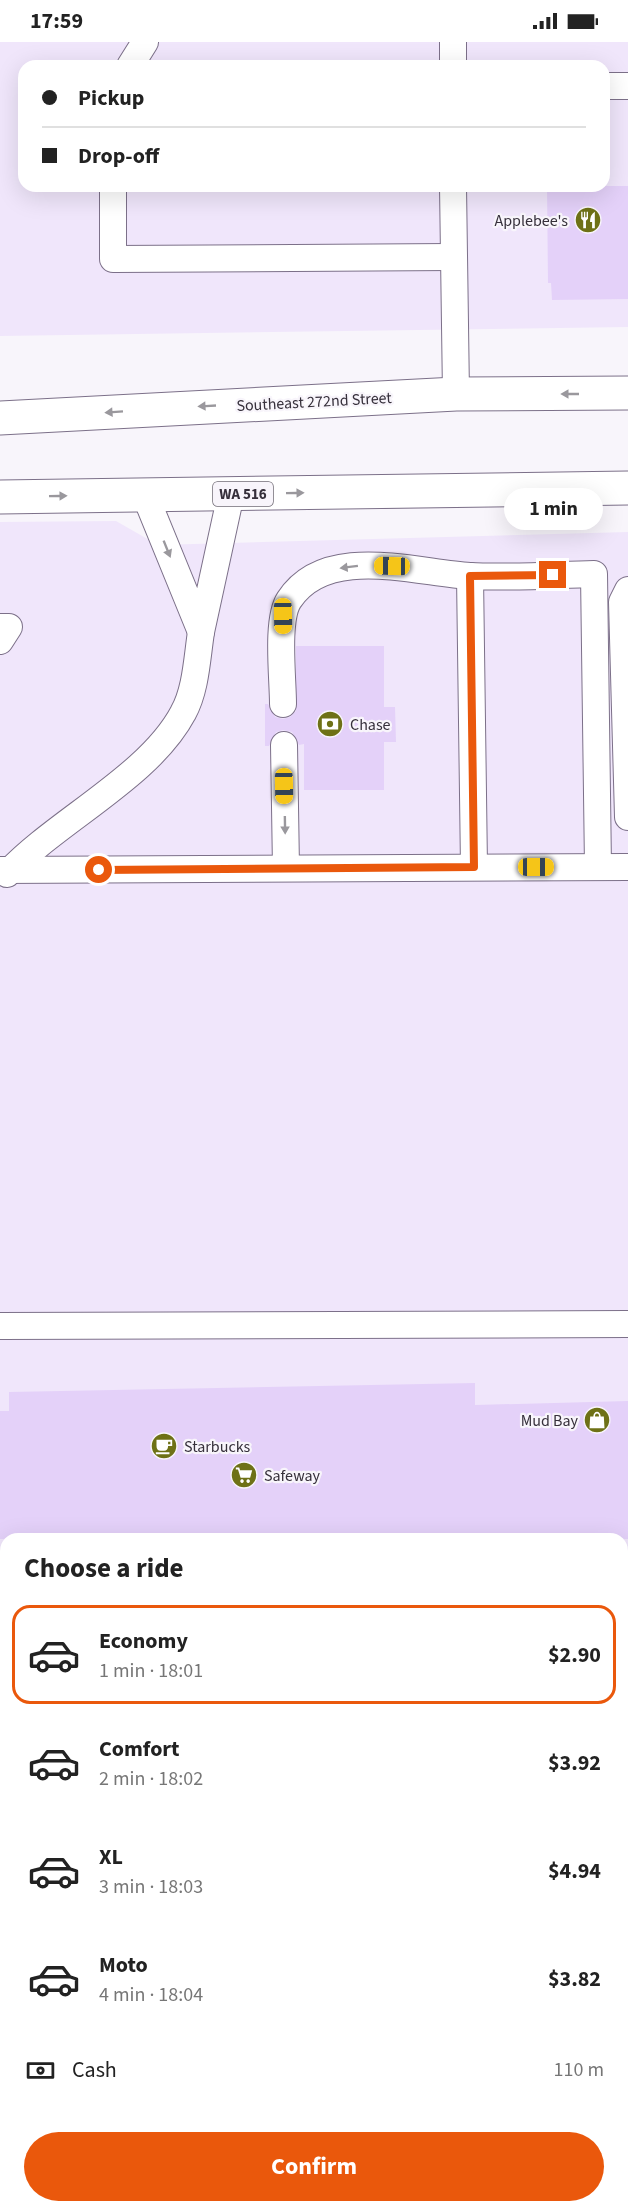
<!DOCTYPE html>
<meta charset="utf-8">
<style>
body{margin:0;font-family:"Source Sans 3",sans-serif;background:#f6f6f6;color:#222;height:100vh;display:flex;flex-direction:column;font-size:22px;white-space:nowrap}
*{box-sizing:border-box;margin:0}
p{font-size:20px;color:#767676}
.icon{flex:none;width:33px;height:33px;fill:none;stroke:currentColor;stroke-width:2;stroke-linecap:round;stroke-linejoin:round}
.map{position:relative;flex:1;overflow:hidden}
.sheet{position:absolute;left:0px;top:1491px;width:628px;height:680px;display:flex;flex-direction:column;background:#fff;border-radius:18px 18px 0 0;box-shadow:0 6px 24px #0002}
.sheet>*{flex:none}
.top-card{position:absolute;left:18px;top:18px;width:592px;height:132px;border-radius:18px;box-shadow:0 6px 24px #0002;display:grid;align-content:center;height:132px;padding:0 24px;background:#fff}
.end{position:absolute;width:27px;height:27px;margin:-14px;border:8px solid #ea580c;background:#fff;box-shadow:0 0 0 3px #fff}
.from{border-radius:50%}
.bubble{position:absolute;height:42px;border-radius:21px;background:#fff;box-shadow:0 6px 24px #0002;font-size:20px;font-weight:700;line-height:42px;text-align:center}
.car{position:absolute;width:18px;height:36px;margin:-18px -9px;border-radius:8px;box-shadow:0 0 4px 2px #0007;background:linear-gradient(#f5c518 24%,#345 0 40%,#f5c518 0 76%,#345 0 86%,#f5c518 0)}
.top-card b{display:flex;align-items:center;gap:21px;height:57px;font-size:22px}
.top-card b+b{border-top:2px solid #e0e0e0}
.top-card i{width:15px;height:15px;background:#222}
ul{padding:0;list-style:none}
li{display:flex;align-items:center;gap:18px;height:99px;margin:0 12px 9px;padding:0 12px;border:3px solid transparent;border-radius:18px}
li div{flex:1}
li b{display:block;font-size:22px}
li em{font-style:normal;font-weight:700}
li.on{border-color:#ea580c}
li>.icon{width:54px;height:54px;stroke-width:1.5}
h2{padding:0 24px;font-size:27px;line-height:72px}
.pay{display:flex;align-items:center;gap:15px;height:66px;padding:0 24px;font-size:22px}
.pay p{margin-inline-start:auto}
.button{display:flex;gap:12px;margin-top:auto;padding:12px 24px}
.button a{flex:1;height:69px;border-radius:36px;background:#ea580c;color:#fff;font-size:24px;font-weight:700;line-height:69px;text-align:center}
.status{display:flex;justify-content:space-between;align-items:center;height:42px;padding:0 30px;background:#fff;direction:ltr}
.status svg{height:16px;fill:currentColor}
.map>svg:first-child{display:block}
.built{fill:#f0e6fb;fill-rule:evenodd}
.building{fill:#e4d1f9}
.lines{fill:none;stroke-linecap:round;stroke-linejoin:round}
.service-casing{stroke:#7c7089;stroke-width:28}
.primary-casing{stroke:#7c7089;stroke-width:35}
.service{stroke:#fff;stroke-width:26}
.primary{stroke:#fff;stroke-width:33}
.oneway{fill:#9a989d}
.route{stroke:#ea580c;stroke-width:8}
.labels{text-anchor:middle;stroke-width:4.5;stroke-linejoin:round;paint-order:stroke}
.shield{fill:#f8f5fb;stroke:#706b75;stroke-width:1.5}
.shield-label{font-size:15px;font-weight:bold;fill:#36303b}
.poi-label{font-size:16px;fill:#36303b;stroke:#f8f5fb;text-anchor:start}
.street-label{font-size:16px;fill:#36303b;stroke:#f8f5fb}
</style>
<div class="status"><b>17:59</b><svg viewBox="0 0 49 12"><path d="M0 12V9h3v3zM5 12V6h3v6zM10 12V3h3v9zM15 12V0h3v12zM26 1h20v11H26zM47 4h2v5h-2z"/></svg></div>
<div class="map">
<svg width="628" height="2170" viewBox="0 0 628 2170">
<rect width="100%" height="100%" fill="#f8f5fb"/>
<g class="built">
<path d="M0,0H628V285L0,294ZM24,24H604V144H24Z"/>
<polygon points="116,479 158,503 628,490 628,1876 622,1876 622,1497 6,1497 6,1891 0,1891 0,480"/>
</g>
<g class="building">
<polygon points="547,144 628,144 628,257 552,258 551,241 548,241"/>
<polygon points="296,604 384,604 384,665 395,665 396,700 384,700 384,748 304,748 304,702 299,703 292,690 283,688 276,690 269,704 265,704 265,662 268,662 275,675 283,677 290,675 296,669"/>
<polygon points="475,1341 475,1363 628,1359 628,1497 0,1497 0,1369 9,1369 9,1350"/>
</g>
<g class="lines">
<defs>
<g id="service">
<polyline points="130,24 145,0"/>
<polyline points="453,24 453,0"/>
<polyline points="604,44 628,44"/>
<polyline points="113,144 113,217 452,215"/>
<polyline points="453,144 456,352"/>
<polyline points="145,453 201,590 231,452"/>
<polyline points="470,534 474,825"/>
<polyline points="628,548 622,560 628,775"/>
<polyline points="0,585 9,585 0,599"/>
<path d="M283,662C283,636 276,578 289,558C326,501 416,531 470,534C511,536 553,533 594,532L598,825"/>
<polyline points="284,703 286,826"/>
<polyline points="0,828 628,825"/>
<path d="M7,832C56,779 149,735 183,671C196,648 197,616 201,590"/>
<polyline points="0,1284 628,1282"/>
<polyline points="622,1585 628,1585"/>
<polyline points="622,1812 628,1812"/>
<polyline points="0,1828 6,1828"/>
<polyline points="622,2123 628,2138"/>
<polyline points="340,2164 340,2170"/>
</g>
<g id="primary">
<polyline points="0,376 456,352 628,351"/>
<polyline points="0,455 628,446"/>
</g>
</defs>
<use href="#service" class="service-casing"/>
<use href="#primary" class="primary-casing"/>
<use href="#service" class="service"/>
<use href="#primary" class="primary"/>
</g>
<defs><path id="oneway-solid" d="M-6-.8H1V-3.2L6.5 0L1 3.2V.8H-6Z" transform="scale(1.5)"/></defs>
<g class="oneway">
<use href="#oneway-solid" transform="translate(570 352) rotate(180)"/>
<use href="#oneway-solid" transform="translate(207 364) rotate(177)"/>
<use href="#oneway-solid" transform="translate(114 370) rotate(176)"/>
<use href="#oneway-solid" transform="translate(295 451) rotate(-1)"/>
<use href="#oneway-solid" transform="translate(58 454) rotate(-1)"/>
<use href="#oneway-solid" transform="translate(167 507) rotate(68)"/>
<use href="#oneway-solid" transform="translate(349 525) rotate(173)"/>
<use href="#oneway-solid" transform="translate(285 783) rotate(89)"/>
</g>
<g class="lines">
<polyline class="route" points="99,828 474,825 470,534 553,533"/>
</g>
<defs>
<symbol id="restaurant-disc" viewBox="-11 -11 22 22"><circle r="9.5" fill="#6e7116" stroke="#f8f5fb"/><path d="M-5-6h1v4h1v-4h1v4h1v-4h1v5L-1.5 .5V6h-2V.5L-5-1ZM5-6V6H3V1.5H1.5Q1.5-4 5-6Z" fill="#fff"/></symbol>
<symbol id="bank-disc" viewBox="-11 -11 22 22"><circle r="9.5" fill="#6e7116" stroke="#f8f5fb"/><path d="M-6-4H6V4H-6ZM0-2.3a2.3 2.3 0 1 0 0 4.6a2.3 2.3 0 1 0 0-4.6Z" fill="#fff"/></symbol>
<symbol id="shop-disc" viewBox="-11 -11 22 22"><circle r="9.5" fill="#6e7116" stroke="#f8f5fb"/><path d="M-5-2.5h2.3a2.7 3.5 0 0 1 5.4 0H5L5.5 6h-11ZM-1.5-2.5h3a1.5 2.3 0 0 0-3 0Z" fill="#fff"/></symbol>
<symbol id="cafe-disc" viewBox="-11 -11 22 22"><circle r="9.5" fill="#6e7116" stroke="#f8f5fb"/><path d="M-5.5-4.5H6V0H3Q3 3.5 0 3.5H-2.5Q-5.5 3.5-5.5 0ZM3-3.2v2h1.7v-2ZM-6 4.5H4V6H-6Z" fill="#fff"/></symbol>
<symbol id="supermarket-disc" viewBox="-11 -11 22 22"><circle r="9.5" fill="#6e7116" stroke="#f8f5fb"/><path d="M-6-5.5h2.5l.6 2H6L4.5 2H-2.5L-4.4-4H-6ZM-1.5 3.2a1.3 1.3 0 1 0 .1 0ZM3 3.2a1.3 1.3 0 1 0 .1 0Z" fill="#fff"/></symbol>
</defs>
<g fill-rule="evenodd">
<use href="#restaurant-disc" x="573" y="163" width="30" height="30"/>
<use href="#bank-disc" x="315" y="667" width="30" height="30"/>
<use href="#shop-disc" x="582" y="1363" width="30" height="30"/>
<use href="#cafe-disc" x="149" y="1389" width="30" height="30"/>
<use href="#supermarket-disc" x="229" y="1418" width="30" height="30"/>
</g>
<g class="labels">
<rect class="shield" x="213" y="440" width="60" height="24" rx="4.5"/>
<g class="shield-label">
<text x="243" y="457">WA 516</text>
</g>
<g class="poi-label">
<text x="568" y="184" text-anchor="end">Applebee's</text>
<text x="350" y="688">Chase</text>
<text x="578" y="1384" text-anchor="end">Mud Bay</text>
<text x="184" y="1410">Starbucks</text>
<text x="264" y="1439">Safeway</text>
</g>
<g class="street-label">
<text transform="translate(314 359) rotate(-3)" y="6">Southeast 272nd Street</text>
</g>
</g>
</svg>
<i class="end from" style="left:99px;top:828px"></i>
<i class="end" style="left:553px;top:533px"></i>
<div class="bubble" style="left:504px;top:446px;width:99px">1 min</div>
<i class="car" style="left:392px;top:524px;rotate:271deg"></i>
<i class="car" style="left:283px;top:574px;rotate:179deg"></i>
<i class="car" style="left:284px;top:744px;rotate:179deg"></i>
<i class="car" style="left:536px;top:825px;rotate:90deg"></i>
<div class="top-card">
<b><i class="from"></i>Pickup</b>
<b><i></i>Drop-off</b>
</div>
<section class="sheet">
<h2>Choose a ride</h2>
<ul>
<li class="on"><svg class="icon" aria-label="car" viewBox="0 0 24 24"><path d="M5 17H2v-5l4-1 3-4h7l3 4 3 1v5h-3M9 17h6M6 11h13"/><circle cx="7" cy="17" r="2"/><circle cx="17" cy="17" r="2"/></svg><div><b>Economy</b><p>1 min · 18:01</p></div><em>$2.90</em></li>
<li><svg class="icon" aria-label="car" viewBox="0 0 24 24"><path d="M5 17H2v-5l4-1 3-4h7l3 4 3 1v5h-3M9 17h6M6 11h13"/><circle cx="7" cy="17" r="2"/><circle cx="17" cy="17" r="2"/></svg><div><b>Comfort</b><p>2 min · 18:02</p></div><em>$3.92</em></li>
<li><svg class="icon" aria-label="car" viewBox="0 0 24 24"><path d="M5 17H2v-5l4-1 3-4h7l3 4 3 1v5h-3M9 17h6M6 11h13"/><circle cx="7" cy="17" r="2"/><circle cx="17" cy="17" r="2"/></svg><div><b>XL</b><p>3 min · 18:03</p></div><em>$4.94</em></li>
<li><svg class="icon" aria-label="car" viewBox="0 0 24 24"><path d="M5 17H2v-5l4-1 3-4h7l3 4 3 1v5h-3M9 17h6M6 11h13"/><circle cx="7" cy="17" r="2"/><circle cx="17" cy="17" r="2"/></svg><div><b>Moto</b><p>4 min · 18:04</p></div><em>$3.82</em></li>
</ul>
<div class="pay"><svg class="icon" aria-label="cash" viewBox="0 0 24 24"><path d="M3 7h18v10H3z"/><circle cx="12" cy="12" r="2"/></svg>Cash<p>110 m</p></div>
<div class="button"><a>Confirm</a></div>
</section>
</div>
